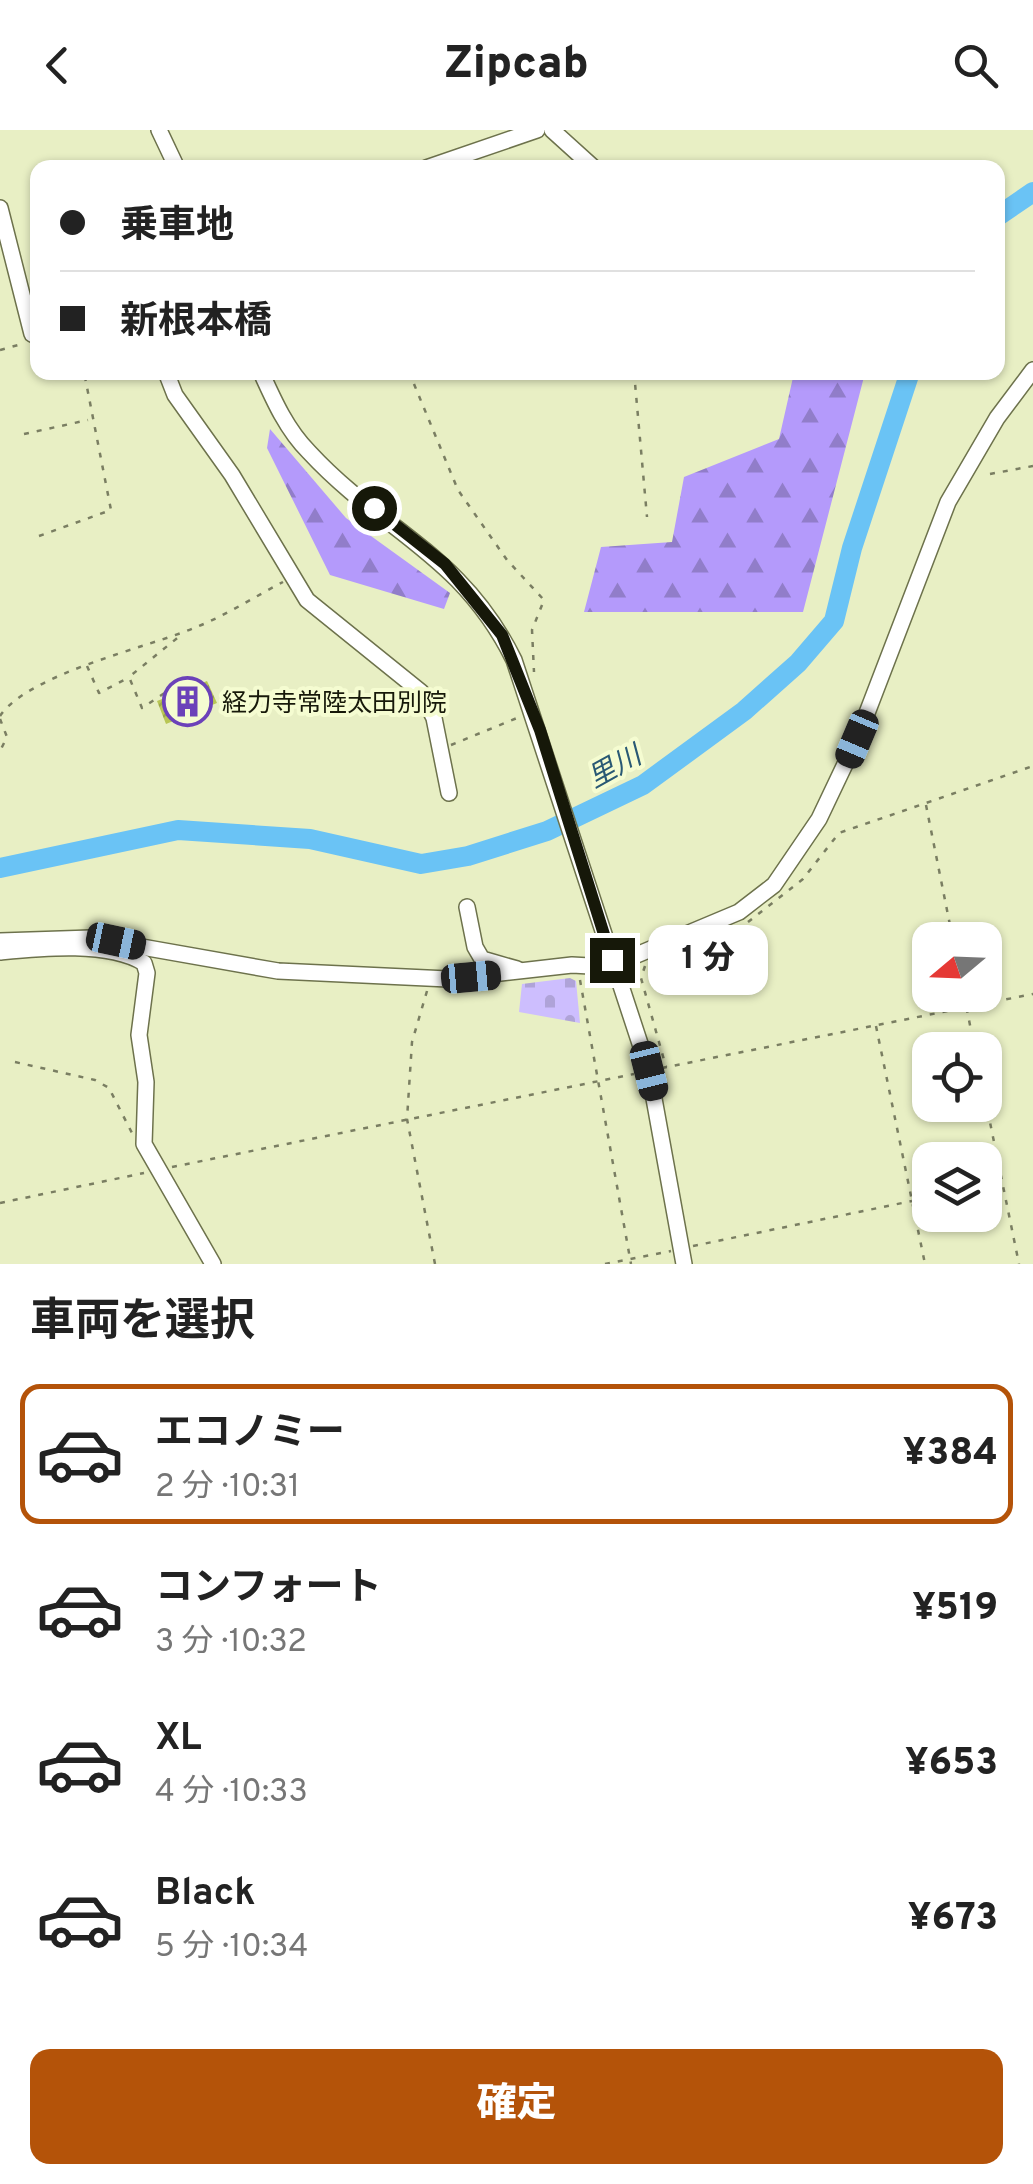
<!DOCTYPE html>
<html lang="ja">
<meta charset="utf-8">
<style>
body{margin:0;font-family:Overpass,"Noto Sans JP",sans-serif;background:#f2f2f2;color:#222;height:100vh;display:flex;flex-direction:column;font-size:38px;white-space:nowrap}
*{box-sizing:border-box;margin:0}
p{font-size:32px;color:#767676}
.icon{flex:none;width:55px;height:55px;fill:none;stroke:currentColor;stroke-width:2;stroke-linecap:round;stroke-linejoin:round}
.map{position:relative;height:1134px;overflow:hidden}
.sheet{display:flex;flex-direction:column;background:#fff;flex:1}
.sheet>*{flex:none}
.guide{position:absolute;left:30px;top:30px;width:975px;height:220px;border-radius:20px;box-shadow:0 2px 8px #0004;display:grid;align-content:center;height:220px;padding:0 30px;background:#fff}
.needle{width:65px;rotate:251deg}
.tools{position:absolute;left:912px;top:792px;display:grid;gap:20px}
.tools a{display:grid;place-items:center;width:90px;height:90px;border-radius:20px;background:#fff;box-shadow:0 2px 8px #0004;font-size:50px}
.end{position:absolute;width:45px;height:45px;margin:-22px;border:12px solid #161809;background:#fff;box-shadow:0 0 0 5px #fff}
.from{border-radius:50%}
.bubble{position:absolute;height:70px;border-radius:20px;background:#fff;box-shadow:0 2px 8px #0004;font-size:32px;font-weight:800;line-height:70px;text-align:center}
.car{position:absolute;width:30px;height:60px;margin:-30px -15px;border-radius:12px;box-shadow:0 0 8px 2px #0007;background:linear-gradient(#222 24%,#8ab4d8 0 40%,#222 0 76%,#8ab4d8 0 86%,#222 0)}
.guide b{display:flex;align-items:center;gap:35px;height:95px;font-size:38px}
.guide b+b{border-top:2px solid #e0e0e0}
.guide i{width:25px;height:25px;background:#222}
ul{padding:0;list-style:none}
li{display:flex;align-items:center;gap:30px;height:140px;margin:0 20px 15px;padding:0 10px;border:5px solid transparent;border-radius:20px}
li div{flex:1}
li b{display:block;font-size:38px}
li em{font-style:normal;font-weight:800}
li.current{border-color:#b45309}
li>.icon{width:90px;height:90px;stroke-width:1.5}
h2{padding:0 30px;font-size:45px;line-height:120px}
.button{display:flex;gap:20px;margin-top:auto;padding:20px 30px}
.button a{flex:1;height:115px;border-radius:20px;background:#b45309;color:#fff;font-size:40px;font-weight:800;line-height:115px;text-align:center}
header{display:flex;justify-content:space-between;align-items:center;height:130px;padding:0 30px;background:#fff;font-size:45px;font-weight:800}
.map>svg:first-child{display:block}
.forest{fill:url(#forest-firs)}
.cemetery{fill:url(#cemetery-stones)}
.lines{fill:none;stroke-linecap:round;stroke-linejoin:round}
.river{stroke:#6ac3f5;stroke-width:20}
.building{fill:url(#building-hatch)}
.minor-casing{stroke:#6d724c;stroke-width:18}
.path{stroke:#7a7e62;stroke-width:2.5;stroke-dasharray:5 8;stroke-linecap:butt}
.minor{stroke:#fff;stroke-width:15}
.route{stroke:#161809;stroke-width:12}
.labels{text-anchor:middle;stroke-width:8;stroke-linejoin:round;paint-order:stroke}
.poi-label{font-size:25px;fill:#161809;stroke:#f5fcd1;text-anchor:start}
.water-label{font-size:28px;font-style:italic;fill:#295974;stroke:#f5fcd1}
</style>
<header><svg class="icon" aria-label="back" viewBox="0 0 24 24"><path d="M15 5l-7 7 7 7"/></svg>Zipcab<svg class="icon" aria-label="search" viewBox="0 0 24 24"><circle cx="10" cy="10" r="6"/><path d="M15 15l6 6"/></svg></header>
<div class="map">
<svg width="1033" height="1134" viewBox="0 0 1033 1134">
<defs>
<pattern id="forest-firs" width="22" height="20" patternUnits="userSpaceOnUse" patternTransform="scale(2.5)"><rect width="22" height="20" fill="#b49afb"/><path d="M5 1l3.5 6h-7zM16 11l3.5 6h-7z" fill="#917dc9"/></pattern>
<pattern id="cemetery-stones" width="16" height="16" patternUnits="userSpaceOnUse" patternTransform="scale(2.5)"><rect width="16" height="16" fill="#cdbefe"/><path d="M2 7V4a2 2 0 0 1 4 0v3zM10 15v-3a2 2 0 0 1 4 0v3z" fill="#afa3d8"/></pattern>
<pattern id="building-hatch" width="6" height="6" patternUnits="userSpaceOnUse" patternTransform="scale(2.5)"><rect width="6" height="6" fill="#b8c654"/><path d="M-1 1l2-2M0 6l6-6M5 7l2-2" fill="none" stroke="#9da948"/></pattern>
</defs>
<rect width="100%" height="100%" fill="#e8efc4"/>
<g class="forest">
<polygon points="794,243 865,243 803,482 584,482 601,417 672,412 684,347 779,309"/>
<polygon points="270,299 346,388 450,463 444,479 330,445 267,318"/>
</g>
<polygon class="cemetery" points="570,848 576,851 580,893 519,882 522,854"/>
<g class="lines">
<g class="river">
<polyline points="998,86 1033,62"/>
<polyline points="0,738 178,700 310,709 421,734 468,726 547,701 643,655 744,581 798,533 834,491 852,418 910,242"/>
</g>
</g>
<polygon class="building" points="207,551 217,573 166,594 157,571"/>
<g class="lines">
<defs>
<g id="minor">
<polyline points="159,0 177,38"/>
<polyline points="552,0 594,38"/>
<polyline points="426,38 537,0"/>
<polyline points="0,78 32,204 38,207"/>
<polyline points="166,242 175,265 232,345 307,470 421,562 434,588 449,663"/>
<path d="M261,242C274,271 287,300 309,322C383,402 461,423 514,530L649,941L684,1134"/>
<polyline points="467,777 475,817 482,829 517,839"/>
<polyline points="0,811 91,808 278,841 448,849 572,835 608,837 739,782 774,755 819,689 857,609 948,372 997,288 1033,240"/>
<path d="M0,822C41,818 108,811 144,833L147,843L139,905L146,952L144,1014L213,1134"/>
</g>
</defs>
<use href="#minor" class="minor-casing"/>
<g class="path">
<polyline points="0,220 22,214"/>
<polyline points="409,242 458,360 507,430 544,470 532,500 534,542"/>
<polyline points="634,242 647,387"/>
<polyline points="24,304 88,290"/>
<polyline points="990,344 1033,336"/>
<polyline points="39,406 111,380 84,242"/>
<polyline points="87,536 99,563 128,548"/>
<polyline points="175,556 142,578 129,547 181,505"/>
<path d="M0,586C28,544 146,518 194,498C225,486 254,467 283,452"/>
<polyline points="0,589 7,607 0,621"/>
<polyline points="451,615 517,588"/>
<polyline points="926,675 953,810"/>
<polyline points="748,792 803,749 839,703 1033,636"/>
<polyline points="684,820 737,798"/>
<polyline points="645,836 641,848 666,937"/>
<polyline points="580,850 631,1134"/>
<polyline points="427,861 412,912 407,989 435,1134"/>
<polyline points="964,865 975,920"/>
<polyline points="876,896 925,1134"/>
<polyline points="15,932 95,950 109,958 132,1003"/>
<polyline points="662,938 1033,864"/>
<polyline points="985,968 1019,1134"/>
<polyline points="172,1037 634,944"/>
<polyline points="0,1073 144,1043"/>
<polyline points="693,1116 912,1071"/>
<polyline points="605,1134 671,1121"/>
</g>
<use href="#minor" class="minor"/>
</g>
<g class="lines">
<polyline class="route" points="374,378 445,434 502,505 540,600 612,830"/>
</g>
<defs>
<symbol id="building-ring" viewBox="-11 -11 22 22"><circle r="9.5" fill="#f5fcd1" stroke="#6b41b9" stroke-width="1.5"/><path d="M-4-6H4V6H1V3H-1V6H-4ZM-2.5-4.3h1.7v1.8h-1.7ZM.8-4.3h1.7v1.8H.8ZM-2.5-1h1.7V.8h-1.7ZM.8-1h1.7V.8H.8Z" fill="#6b41b9"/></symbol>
</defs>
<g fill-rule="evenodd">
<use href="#building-ring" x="160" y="544" width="55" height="55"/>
</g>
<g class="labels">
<g class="poi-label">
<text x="222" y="581">経力寺常陸太田別院</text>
</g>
<g class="water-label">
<text transform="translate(614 636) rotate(-29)" y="10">里川</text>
</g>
</g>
</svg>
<div class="tools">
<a><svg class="needle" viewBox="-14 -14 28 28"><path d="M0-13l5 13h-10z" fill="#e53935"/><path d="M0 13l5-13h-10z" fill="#767676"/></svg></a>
<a><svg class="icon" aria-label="locate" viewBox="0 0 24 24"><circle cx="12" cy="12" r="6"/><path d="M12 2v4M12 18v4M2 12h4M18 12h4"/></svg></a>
<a><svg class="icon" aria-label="layers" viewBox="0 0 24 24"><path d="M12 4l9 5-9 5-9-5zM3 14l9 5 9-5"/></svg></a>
</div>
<i class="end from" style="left:374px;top:378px"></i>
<i class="end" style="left:612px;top:830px"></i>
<div class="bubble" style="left:648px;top:795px;width:120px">1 分</div>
<i class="car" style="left:857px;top:609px;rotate:203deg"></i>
<i class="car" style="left:116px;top:811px;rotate:102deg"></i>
<i class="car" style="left:471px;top:847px;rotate:85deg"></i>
<i class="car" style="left:649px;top:941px;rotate:166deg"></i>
<div class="guide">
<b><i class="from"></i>乗車地</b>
<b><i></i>新根本橋</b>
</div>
</div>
<section class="sheet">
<h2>車両を選択</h2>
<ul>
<li class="current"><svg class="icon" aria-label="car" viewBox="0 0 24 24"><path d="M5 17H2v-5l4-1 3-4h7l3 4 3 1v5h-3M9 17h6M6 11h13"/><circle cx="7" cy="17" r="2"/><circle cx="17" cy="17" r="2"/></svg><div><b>エコノミー</b><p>2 分 · 10:31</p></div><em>¥384</em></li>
<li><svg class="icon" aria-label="car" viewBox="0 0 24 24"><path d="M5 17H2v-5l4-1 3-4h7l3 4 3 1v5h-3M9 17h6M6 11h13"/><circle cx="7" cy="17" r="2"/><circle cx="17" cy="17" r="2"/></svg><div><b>コンフォート</b><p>3 分 · 10:32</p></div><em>¥519</em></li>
<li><svg class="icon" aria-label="car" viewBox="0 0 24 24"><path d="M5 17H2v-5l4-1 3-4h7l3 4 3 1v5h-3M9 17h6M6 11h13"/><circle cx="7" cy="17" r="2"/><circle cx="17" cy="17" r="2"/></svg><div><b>XL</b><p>4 分 · 10:33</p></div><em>¥653</em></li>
<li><svg class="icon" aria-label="car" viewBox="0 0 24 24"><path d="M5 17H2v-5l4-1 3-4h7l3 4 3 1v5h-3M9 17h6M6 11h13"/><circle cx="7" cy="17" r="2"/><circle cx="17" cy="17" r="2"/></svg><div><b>Black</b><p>5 分 · 10:34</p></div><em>¥673</em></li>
</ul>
<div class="button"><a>確定</a></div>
</section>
